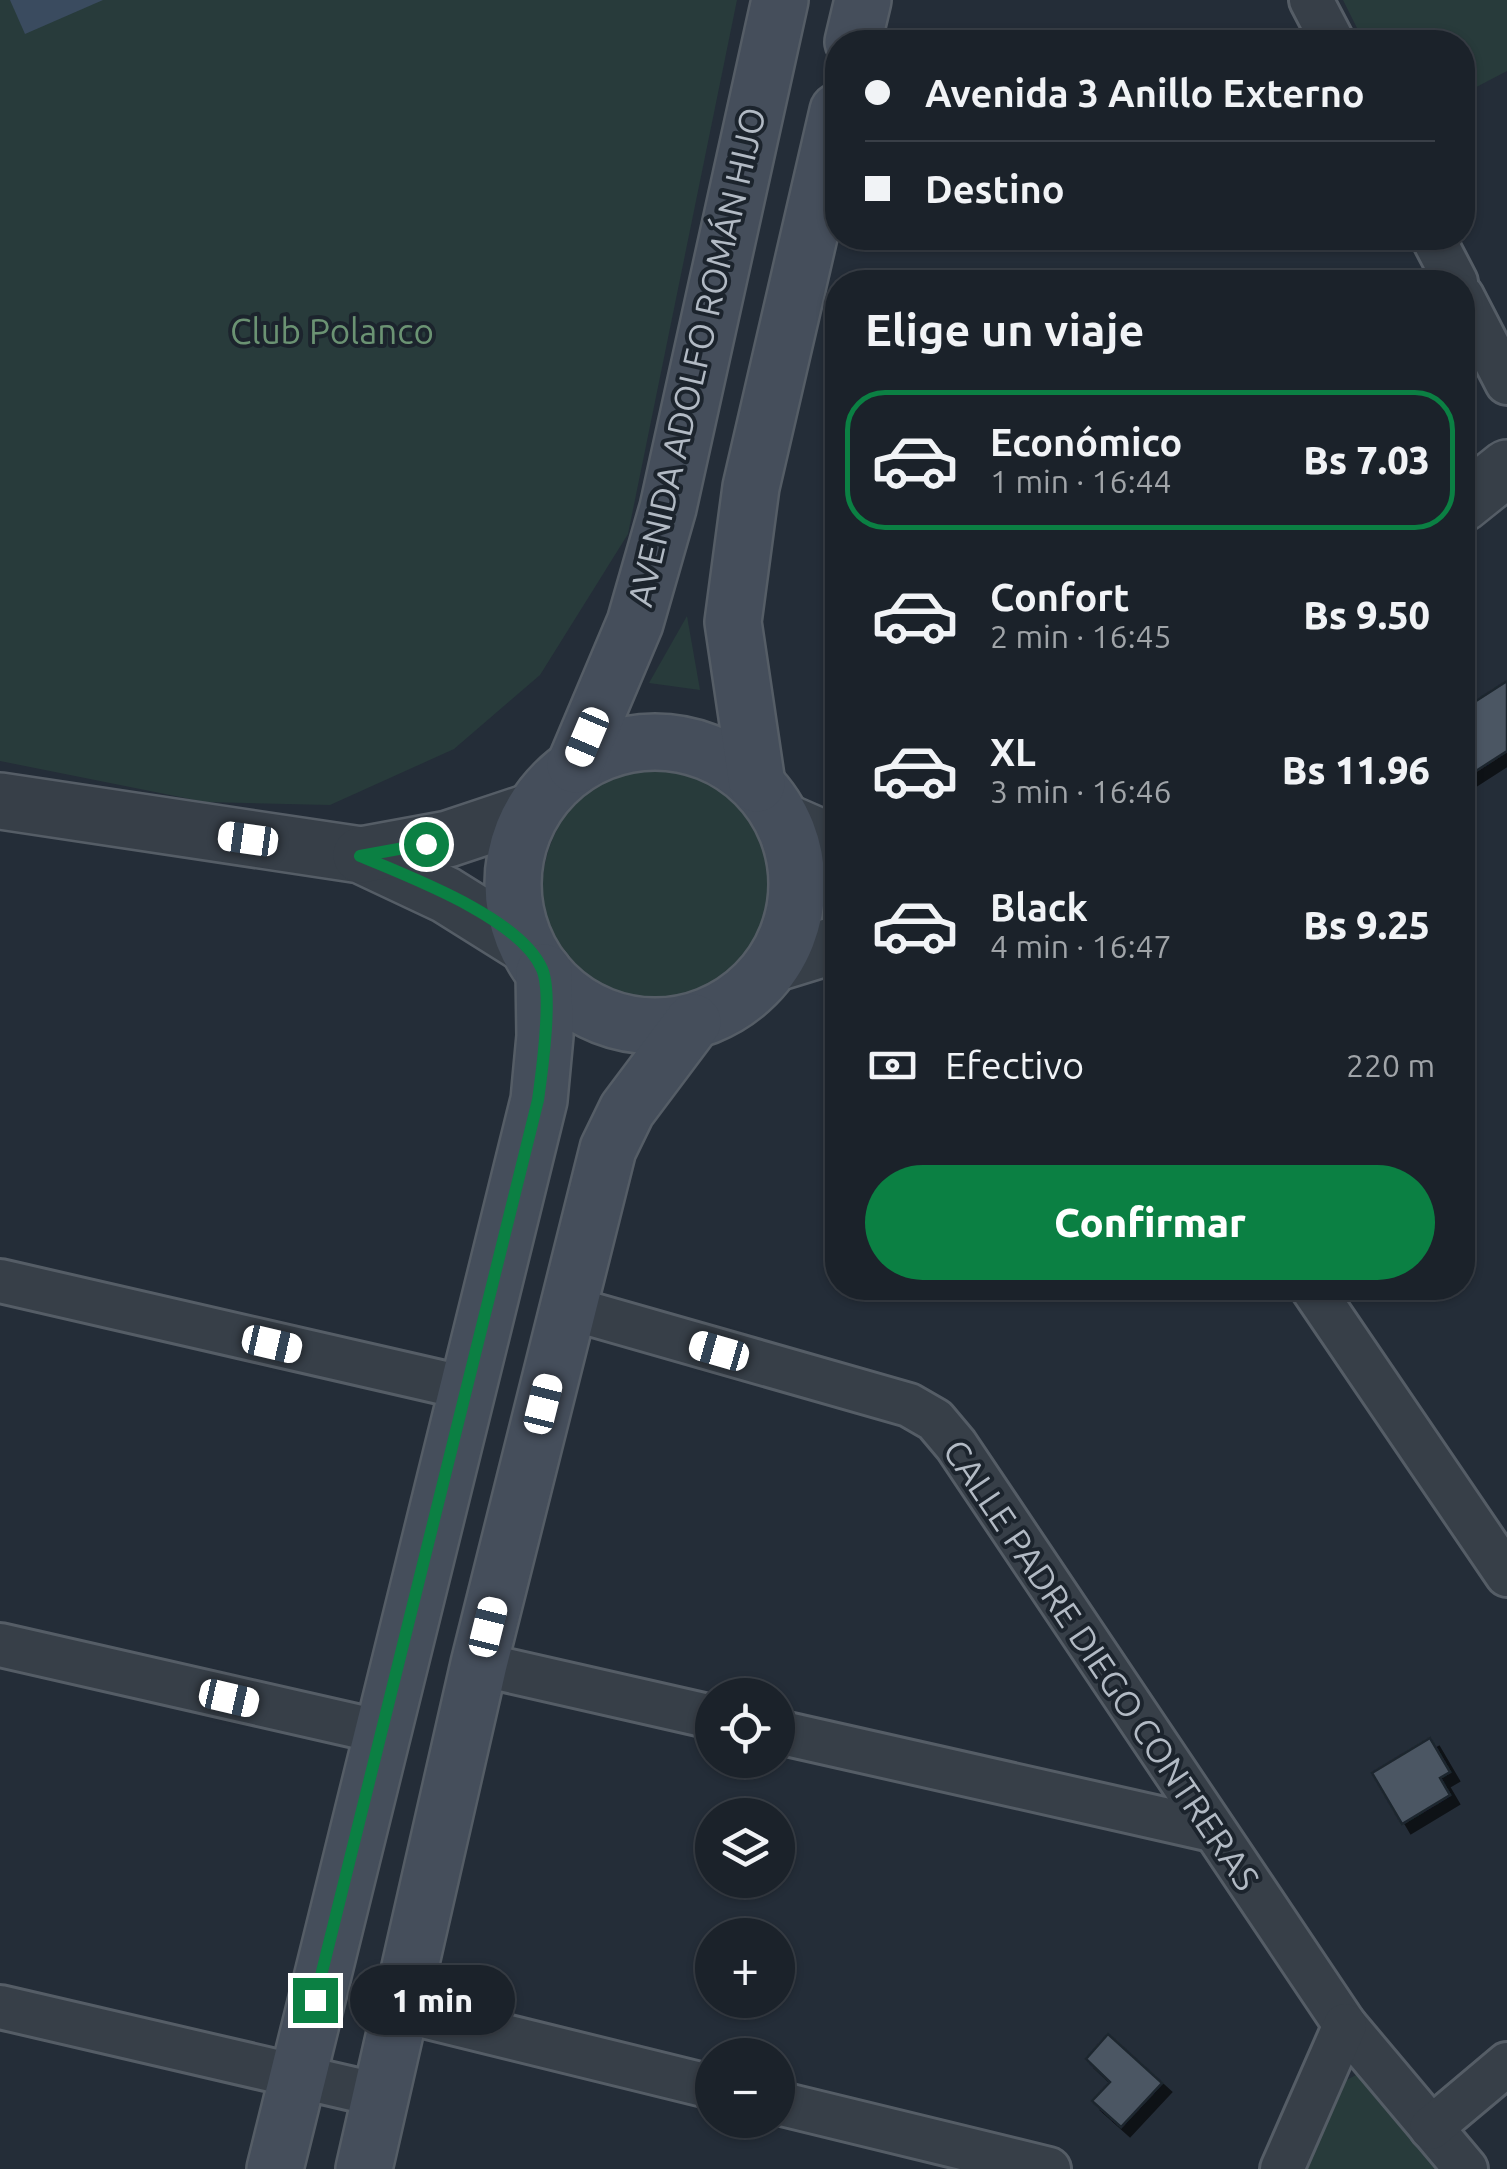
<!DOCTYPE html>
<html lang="es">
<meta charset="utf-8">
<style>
body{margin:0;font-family:Ubuntu,sans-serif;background:#282f36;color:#f1f3f6;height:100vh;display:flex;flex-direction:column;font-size:38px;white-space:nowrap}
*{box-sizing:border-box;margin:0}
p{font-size:32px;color:#a0a4a8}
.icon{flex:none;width:55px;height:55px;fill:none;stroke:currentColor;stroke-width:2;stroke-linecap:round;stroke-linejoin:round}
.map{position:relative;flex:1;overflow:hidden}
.drawer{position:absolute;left:825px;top:270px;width:650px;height:1030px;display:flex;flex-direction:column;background:#1b222a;border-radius:40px;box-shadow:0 2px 8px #0004,0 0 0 2px #393f47}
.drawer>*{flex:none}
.top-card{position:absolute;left:825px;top:30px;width:650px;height:220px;border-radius:40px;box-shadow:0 2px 8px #0004,0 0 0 2px #393f47;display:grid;align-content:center;height:220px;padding:0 40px;background:#1b222a}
.tools{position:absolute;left:695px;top:1678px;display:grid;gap:20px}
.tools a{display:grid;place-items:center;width:100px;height:100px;border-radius:50%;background:#1b222a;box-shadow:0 2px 8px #0004,0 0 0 2px #393f47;font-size:50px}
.end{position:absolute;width:45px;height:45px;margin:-22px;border:12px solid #0b8043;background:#fff;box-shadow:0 0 0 5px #fff}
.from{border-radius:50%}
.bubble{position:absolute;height:70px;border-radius:35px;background:#1b222a;box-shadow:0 2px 8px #0004,0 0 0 2px #393f47;font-size:32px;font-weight:800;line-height:70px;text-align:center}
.car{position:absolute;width:30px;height:60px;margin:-30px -15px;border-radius:12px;box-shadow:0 0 8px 2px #0007;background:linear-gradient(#fff 24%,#345 0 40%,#fff 0 76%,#345 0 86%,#fff 0)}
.top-card b{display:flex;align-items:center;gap:35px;height:95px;font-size:38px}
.top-card b+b{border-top:2px solid #393f47}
.top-card i{width:25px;height:25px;background:#f1f3f6}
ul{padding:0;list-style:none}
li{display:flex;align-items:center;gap:30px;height:140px;margin:0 20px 15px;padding:0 20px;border:5px solid transparent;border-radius:40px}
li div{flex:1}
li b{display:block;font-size:38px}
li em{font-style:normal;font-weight:800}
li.on{border-color:#0b8043}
li>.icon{width:90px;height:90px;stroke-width:1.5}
h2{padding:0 40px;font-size:45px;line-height:120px}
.pay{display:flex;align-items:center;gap:25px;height:110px;padding:0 40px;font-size:38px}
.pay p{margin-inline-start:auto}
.action{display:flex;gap:20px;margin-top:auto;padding:20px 40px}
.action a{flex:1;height:115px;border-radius:60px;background:#0b8043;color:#fff;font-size:40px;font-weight:800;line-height:115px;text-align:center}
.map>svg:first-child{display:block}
.green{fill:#283b3b}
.water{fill:#3a4b5f}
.building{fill:#4c5763;stroke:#1e262f;stroke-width:2.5;filter:url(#shadow)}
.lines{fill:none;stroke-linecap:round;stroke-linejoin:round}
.minor-casing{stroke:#555d66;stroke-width:48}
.tertiary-casing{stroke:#555d66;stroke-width:60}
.secondary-casing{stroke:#555d66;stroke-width:60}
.minor{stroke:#373f48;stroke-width:42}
.tertiary{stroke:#373f48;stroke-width:55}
.secondary{stroke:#454e5b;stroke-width:55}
.route{stroke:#0b8043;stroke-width:12}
.labels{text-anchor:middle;stroke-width:8;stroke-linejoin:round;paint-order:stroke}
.park-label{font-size:35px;fill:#6b9373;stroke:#1c242d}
.street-label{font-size:35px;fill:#b2bac4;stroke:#1c242d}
</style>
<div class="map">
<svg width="1507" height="2169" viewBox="0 0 1507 2169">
<defs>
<filter id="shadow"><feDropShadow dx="9" dy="9" stdDeviation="0" flood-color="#0009"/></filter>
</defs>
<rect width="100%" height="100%" fill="#242d38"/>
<g class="green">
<polygon points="0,0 737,0 628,534 540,675 454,749 330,805 205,802 0,761"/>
<polygon points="1343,0 1507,0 1507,71 1463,94 1462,42 1364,42"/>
<polygon points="687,616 700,690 649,683"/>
<path d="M667,763C681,766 699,767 712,773C830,826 758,1038 622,999C596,992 575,979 561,957C529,908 539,835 583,796C605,777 640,770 667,763Z"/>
<polygon points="1358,2074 1372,2078 1449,2169 1300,2169 1335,2086"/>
</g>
<polygon class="water" points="10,0 103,0 25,34"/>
<g class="building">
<polygon points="1507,681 1507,751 1462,780 1462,710"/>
<polygon points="1430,1738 1450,1772 1440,1778 1450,1795 1402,1824 1372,1773"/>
<polygon points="1108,2034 1162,2083 1121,2127 1092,2101 1110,2082 1086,2059"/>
</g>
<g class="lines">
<defs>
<g id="minor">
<polyline points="1311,0 1333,42"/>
<polyline points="1433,238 1456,282"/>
<polyline points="1462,296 1507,383"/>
<polyline points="0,1281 466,1388"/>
<polyline points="1312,1288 1507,1575"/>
<polyline points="566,1307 909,1405 935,1420 956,1445 1345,2025 1466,2169"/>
<polyline points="0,1645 382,1732"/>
<polyline points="479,1664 712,1717"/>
<polyline points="778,1732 1212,1830"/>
<polyline points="0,2007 383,2096"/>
<polyline points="403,2011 712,2087"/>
<polyline points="778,2103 1049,2169"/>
<polyline points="1431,2128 1507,2064"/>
<polyline points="1282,2169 1345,2025"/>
</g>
<g id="tertiary">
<polyline points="1462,504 1507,468"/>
<polyline points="0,801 361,855 446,895 526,945"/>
<polyline points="783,821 838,845"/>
<polyline points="361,855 448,839 532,811"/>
<polyline points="773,964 838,944"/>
</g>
<g id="secondary">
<polyline points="853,42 863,0"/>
<circle cx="655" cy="884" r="142"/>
<polyline points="575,765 635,623 668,508 780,0"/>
<polyline points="757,784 733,622 751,487 838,111"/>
<polyline points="275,2169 539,1100 545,1036 544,972"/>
<polyline points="364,2169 479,1664 608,1149 627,1110 693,1022"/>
</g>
</defs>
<use href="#minor" class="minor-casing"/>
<use href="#tertiary" class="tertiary-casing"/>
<use href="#secondary" class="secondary-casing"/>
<use href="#minor" class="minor"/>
<use href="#tertiary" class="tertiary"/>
<use href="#secondary" class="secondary"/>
</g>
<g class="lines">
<path class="route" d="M315,2000L538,1100C542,1071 553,994 542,969C520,918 410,877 360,856L426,844"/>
</g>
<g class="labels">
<g class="park-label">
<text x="332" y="344">Club Polanco</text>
</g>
<g class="street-label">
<text transform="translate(697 357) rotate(-77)" y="12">AVENIDA ADOLFO ROMÁN HIJO</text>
<text transform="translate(1101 1665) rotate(56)" y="12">CALLE PADRE DIEGO CONTRERAS</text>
</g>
</g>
</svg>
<div class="tools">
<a><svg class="icon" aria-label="locate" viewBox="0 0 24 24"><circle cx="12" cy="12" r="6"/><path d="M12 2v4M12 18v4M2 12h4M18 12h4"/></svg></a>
<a><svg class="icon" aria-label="layers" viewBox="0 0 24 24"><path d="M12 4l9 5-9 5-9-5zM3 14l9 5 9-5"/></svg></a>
<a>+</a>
<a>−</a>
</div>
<i class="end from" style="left:426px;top:844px"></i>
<i class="end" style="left:315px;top:2000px"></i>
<div class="bubble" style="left:350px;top:1965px;width:165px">1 min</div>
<i class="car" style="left:587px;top:737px;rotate:203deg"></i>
<i class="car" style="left:248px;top:839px;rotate:278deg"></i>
<i class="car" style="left:272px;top:1344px;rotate:103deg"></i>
<i class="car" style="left:719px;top:1351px;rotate:286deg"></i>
<i class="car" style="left:543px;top:1404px;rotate:14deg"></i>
<i class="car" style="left:488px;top:1627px;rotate:14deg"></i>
<i class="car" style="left:229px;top:1698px;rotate:103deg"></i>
<div class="top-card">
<b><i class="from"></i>Avenida 3 Anillo Externo</b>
<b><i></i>Destino</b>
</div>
<section class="drawer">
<h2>Elige un viaje</h2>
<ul>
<li class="on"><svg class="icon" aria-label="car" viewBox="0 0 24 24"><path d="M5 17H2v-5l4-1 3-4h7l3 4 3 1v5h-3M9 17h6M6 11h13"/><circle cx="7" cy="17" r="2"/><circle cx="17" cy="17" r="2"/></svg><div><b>Económico</b><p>1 min · 16:44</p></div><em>Bs 7.03</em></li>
<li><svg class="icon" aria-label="car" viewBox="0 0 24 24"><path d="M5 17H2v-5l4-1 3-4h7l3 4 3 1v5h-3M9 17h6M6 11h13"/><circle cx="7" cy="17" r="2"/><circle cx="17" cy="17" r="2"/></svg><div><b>Confort</b><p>2 min · 16:45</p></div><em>Bs 9.50</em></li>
<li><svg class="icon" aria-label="car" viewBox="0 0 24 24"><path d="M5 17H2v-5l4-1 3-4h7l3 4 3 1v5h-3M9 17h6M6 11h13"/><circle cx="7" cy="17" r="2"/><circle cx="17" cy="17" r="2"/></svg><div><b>XL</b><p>3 min · 16:46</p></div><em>Bs 11.96</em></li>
<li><svg class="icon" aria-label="car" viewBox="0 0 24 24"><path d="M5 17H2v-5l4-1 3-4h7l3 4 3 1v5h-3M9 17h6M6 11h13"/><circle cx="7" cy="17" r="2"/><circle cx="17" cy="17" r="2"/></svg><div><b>Black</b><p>4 min · 16:47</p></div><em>Bs 9.25</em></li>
</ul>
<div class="pay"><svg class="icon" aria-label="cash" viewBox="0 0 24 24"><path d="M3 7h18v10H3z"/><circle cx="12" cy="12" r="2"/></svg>Efectivo<p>220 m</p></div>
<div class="action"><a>Confirmar</a></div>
</section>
</div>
